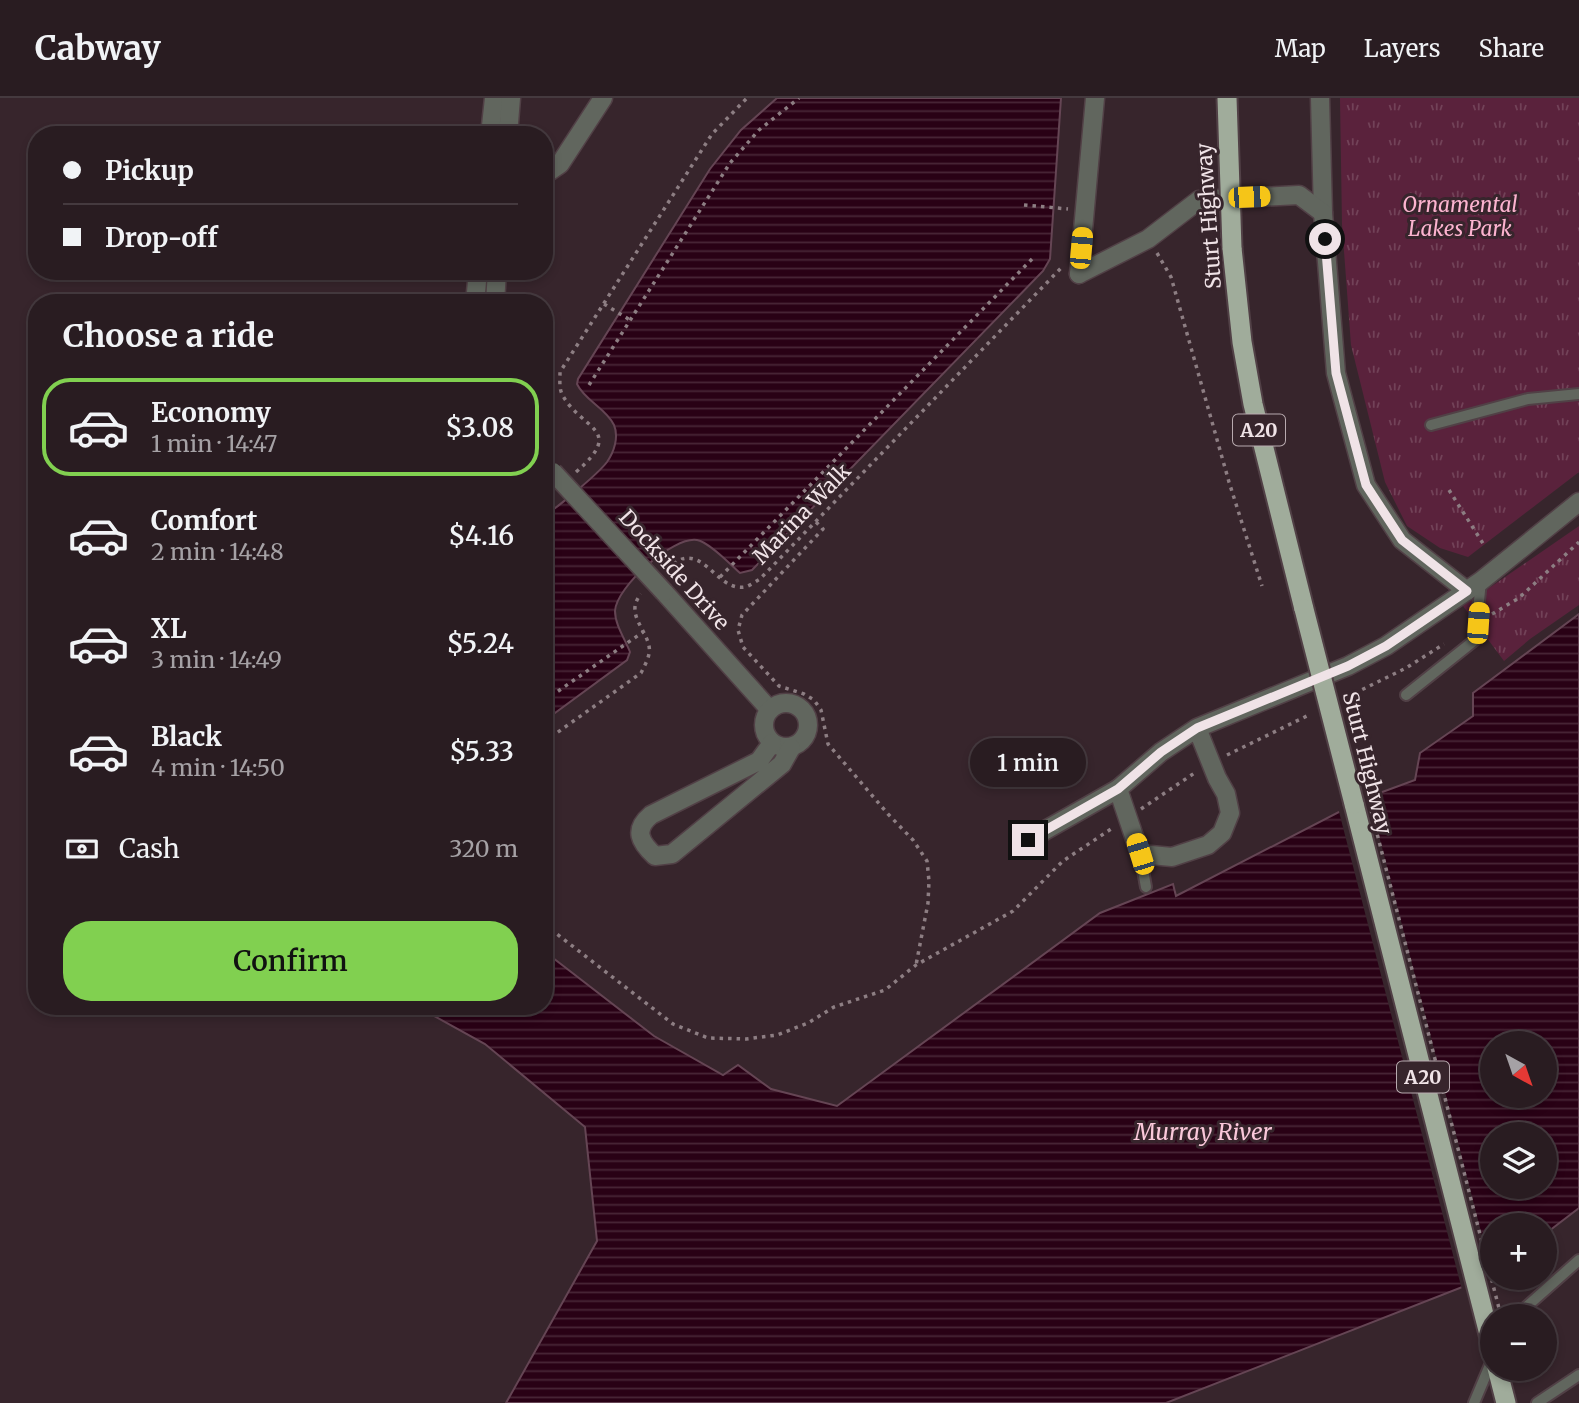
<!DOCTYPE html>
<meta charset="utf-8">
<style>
body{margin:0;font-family:Merriweather,serif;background:#35292e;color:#f1f3f6;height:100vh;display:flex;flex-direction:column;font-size:26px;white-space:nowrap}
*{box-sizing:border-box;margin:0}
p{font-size:23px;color:#a5a1a5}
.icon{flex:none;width:38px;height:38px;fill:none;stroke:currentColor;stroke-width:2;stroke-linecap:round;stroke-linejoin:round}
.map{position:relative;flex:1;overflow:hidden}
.drawer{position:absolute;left:28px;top:196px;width:525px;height:721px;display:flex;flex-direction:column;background:#291c21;border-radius:28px;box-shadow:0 4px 10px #0003,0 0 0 2px #453a3f}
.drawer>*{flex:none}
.hud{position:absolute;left:28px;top:28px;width:525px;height:154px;border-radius:28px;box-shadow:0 4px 10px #0003,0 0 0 2px #453a3f;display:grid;align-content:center;height:154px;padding:0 35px;background:#291c21}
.needle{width:46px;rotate:140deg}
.controls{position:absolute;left:1480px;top:933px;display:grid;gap:14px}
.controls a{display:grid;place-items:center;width:77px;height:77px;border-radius:50%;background:#291c21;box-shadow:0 4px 10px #0003,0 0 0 2px #453a3f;font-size:35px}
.end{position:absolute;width:32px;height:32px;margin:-16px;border:9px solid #f0e3e7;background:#111;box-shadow:0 0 0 4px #111}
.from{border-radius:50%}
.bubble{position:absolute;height:49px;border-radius:24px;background:#291c21;box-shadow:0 4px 10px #0003,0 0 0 2px #453a3f;font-size:23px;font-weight:600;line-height:49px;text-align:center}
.car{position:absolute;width:21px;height:42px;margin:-21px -10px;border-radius:9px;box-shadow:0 0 5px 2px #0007;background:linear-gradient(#f5c518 24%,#345 0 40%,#f5c518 0 76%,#345 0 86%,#f5c518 0)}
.hud b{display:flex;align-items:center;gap:24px;height:66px;font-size:26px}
.hud b+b{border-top:2px solid #453a3f}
.hud i{width:18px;height:18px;background:#f1f3f6}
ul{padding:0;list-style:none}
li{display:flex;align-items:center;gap:21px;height:98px;margin:0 14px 10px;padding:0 21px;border:4px solid transparent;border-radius:28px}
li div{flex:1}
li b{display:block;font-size:26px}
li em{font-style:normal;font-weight:600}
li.current{border-color:#81d050}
li>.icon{width:63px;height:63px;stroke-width:1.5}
h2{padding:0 35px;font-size:32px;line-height:84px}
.pay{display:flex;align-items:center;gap:18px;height:77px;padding:0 35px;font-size:26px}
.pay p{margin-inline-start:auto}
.cta{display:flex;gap:14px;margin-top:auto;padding:14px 35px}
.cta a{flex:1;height:80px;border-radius:28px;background:#81d050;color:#111;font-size:28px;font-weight:600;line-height:80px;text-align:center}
header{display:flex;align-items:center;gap:42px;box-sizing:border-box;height:98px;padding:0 35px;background:#291c21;border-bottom:2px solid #453a3f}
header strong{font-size:33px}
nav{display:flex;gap:38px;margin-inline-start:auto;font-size:24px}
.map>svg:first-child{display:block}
.park{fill:url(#park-tufts)}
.water{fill:url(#water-rules);stroke:#654554;stroke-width:2;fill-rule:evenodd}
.pier{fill:#37252c}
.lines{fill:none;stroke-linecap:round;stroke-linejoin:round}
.service-casing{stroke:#514046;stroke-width:14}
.minor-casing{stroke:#514046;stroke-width:21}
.trunk-casing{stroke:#514046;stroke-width:23}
.path{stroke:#8d7e83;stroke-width:3.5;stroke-dasharray:3.5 5;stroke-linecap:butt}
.service{stroke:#61665e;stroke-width:10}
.minor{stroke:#61665e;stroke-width:18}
.trunk{stroke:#a0ac9b;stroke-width:19}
.minor-bridge-casing{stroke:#514046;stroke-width:21;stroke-linecap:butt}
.trunk-bridge-casing{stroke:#514046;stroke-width:23;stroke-linecap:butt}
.path-bridge{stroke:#8d7e83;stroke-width:3.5;stroke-dasharray:3.5 5;stroke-linecap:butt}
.minor-bridge{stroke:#61665e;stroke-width:18}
.trunk-bridge{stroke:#a0ac9b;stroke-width:19}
.route{stroke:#f0e3e7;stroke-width:9}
.labels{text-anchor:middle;stroke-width:6;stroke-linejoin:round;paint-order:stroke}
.shield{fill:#37252c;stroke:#b8aaaf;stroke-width:2}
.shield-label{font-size:19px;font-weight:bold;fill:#f0e3e7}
.park-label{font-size:21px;font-style:italic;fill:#fcb3cf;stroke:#37252c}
.street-label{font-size:21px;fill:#f0e3e7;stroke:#37252c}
.water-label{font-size:23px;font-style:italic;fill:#fac8da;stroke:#37252c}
</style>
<header>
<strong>Cabway</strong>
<nav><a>Map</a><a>Layers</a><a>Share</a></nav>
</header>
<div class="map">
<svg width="1579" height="1305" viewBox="0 0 1579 1305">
<defs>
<pattern id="park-tufts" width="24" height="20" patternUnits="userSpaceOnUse" patternTransform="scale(1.75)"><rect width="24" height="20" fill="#5a223c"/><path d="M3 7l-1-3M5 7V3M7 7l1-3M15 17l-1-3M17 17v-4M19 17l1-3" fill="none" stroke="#724258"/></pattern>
<pattern id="water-rules" width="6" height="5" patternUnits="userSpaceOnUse" patternTransform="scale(1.75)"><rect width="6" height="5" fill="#290115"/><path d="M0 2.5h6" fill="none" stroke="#482637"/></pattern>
</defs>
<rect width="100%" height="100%" fill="#37252c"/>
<g class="park">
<polygon points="1340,0 1579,0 1579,374 1468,459 1440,450 1407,428 1385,384 1351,247 1342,126"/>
<polygon points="1579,428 1579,507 1530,541 1504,563 1463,508"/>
</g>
<g class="water">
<path d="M777,0H1061L1050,161L1043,173L752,472L740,475C730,466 709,444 697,442C673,438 616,489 615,513C615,527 625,541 630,554L627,562L544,623V418C558,409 598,376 607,364C614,354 619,339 614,327C606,310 585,303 577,286L578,281L710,71L741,32Z"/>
<path d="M1579,516V1110L1545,1136V1127H1493V1177L1166,1305H506L597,1143L585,1029L485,946L416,908H544V853L654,938L723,977L738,967L771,991L837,1008L1100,815L1173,786L1176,798L1366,700L1415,682L1420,655L1473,618V595ZM1493,945H1545V998H1493ZM1493,1036H1545V1088H1493Z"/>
</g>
<polygon class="pier" points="1368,695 1493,1180 1462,1192 1338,710"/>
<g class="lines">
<defs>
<g id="service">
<polyline points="1431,327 1528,301 1579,296"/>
<polyline points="1406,597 1475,542 1481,483"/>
<polyline points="1140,756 1146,789"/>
<polyline points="1516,1218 1579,1162"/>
<polyline points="1474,1305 1493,1260"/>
<polyline points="1537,1305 1579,1277"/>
</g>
<g id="minor">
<polyline points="1320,0 1323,115 1336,275 1366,387 1402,442 1467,493"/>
<polyline points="490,37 494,0"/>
<polyline points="508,37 511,0"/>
<polyline points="544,77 560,66 603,0"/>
<polyline points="1079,176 1148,141 1199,102 1299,97 1323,115"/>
<polyline points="1079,176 1095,0"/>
<polyline points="475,205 478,173"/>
<polyline points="495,205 497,173"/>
<polyline points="664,494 770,612"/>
<circle cx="786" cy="627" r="22"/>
<polyline points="1197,630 1217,680 1226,696 1230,715 1222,735 1208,747 1172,759 1140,756 1118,691 1161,654 1197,630 1348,568 1386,548 1481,483 1579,404"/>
<path d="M772,645L759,663L651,717C633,732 640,744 655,758L672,756L782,666L791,650"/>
<polyline points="1028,742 1118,691"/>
</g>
<g id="trunk">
<polyline points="1232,150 1242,244 1253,306 1304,511"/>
<polyline points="1354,706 1493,1252"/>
<polyline points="1497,1270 1506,1305"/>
</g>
</defs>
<use href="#service" class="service-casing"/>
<use href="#minor" class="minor-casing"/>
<use href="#trunk" class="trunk-casing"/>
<g class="path">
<polyline points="1024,107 1068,111"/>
<polyline points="1157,155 1171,179 1229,384 1262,488"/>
<polyline points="604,206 630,222"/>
<polyline points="589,287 730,65 759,32 799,0"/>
<path d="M576,374C627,330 580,332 562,296C559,290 560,281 560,274L712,36L747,0"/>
<polyline points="1449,392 1484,447"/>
<polyline points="816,424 823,431 742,517 738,532 743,549 779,588 804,596 814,602 821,612 828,646 888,716 913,742 927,763 929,783 928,805 916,867"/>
<path d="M667,471C702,437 714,494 745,489C750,488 756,483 760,481L1062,169"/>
<polyline points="720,479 1035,158"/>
<polyline points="1492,516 1519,500 1579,444"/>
<polyline points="1347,599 1406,570 1444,546"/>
<polyline points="544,603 643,534"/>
<path d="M544,644L641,575C645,567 651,557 649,548C645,529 625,515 641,496"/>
<polyline points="1227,657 1311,616"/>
<polyline points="1141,711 1196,674"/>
<polyline points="544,826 673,926 708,940 746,941 777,937 808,925 834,909 885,892 916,867 1013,813 1063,763 1114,729"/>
</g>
<use href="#service" class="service"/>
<use href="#minor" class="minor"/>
<use href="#trunk" class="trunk"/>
<defs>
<polyline id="minor-bridge" points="553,374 664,494"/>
<g id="trunk-bridge">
<polyline points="1227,0 1232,150"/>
<polyline points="1304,511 1354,706"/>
</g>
</defs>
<use href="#minor-bridge" class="minor-bridge-casing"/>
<use href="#trunk-bridge" class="trunk-bridge-casing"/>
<polyline class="path-bridge" points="1371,712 1501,1218"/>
<use href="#minor-bridge" class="minor-bridge"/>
<use href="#trunk-bridge" class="trunk-bridge"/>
</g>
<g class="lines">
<polyline class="route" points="1028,742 1118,691 1161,654 1197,630 1348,568 1386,548 1467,493 1402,442 1366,387 1336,275 1325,141"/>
</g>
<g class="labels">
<g class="shield">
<rect x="1233" y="316.5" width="52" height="31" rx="5"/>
<rect x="1397" y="963.5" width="52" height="31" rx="5"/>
</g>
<g class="shield-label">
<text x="1259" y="339">A20</text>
<text x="1423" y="986">A20</text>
</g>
<g class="park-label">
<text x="1460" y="114">Ornamental<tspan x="1460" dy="24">Lakes Park</tspan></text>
</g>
<g class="street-label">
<text transform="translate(1209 118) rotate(-94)" y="7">Sturt Highway</text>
<text transform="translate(802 416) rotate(-46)" y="7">Marina Walk</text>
<text transform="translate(674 472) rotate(48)" y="7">Dockside Drive</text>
<text transform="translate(1367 665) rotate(76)" y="7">Sturt Highway</text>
</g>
<g class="water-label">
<text x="1203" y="1042">Murray River</text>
</g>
</g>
</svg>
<div class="controls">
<a><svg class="needle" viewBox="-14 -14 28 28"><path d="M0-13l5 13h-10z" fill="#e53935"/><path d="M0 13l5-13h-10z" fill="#a5a1a5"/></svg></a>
<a><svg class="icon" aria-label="layers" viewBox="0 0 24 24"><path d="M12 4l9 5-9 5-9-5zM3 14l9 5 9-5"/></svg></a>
<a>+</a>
<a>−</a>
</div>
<i class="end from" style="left:1325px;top:141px"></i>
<i class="end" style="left:1028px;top:742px"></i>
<div class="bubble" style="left:970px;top:640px;width:116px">1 min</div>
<i class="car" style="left:1249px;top:99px;rotate:88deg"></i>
<i class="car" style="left:1081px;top:150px;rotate:5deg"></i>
<i class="car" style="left:1478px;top:525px;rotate:4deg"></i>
<i class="car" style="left:1140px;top:756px;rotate:343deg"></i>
<div class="hud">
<b><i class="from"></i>Pickup</b>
<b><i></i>Drop-off</b>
</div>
<section class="drawer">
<h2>Choose a ride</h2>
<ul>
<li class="current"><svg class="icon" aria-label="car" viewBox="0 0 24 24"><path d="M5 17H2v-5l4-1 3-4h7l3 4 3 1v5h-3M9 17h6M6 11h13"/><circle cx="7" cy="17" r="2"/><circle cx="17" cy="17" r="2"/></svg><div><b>Economy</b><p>1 min · 14:47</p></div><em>$3.08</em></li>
<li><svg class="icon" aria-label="car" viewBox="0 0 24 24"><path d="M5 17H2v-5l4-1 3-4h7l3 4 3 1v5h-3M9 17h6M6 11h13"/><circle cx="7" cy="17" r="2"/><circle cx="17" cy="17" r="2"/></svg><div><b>Comfort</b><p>2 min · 14:48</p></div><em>$4.16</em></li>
<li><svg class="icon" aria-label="car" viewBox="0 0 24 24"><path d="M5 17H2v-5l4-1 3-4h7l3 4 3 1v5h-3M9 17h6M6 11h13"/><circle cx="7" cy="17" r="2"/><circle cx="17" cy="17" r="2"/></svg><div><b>XL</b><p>3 min · 14:49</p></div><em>$5.24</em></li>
<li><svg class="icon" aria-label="car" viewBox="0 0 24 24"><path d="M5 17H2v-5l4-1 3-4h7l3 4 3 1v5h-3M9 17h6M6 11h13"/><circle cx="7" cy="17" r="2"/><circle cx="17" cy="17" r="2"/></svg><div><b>Black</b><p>4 min · 14:50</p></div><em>$5.33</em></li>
</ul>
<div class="pay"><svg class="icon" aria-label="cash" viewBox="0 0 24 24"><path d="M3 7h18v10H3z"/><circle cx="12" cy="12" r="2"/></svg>Cash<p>320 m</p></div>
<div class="cta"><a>Confirm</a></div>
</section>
</div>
